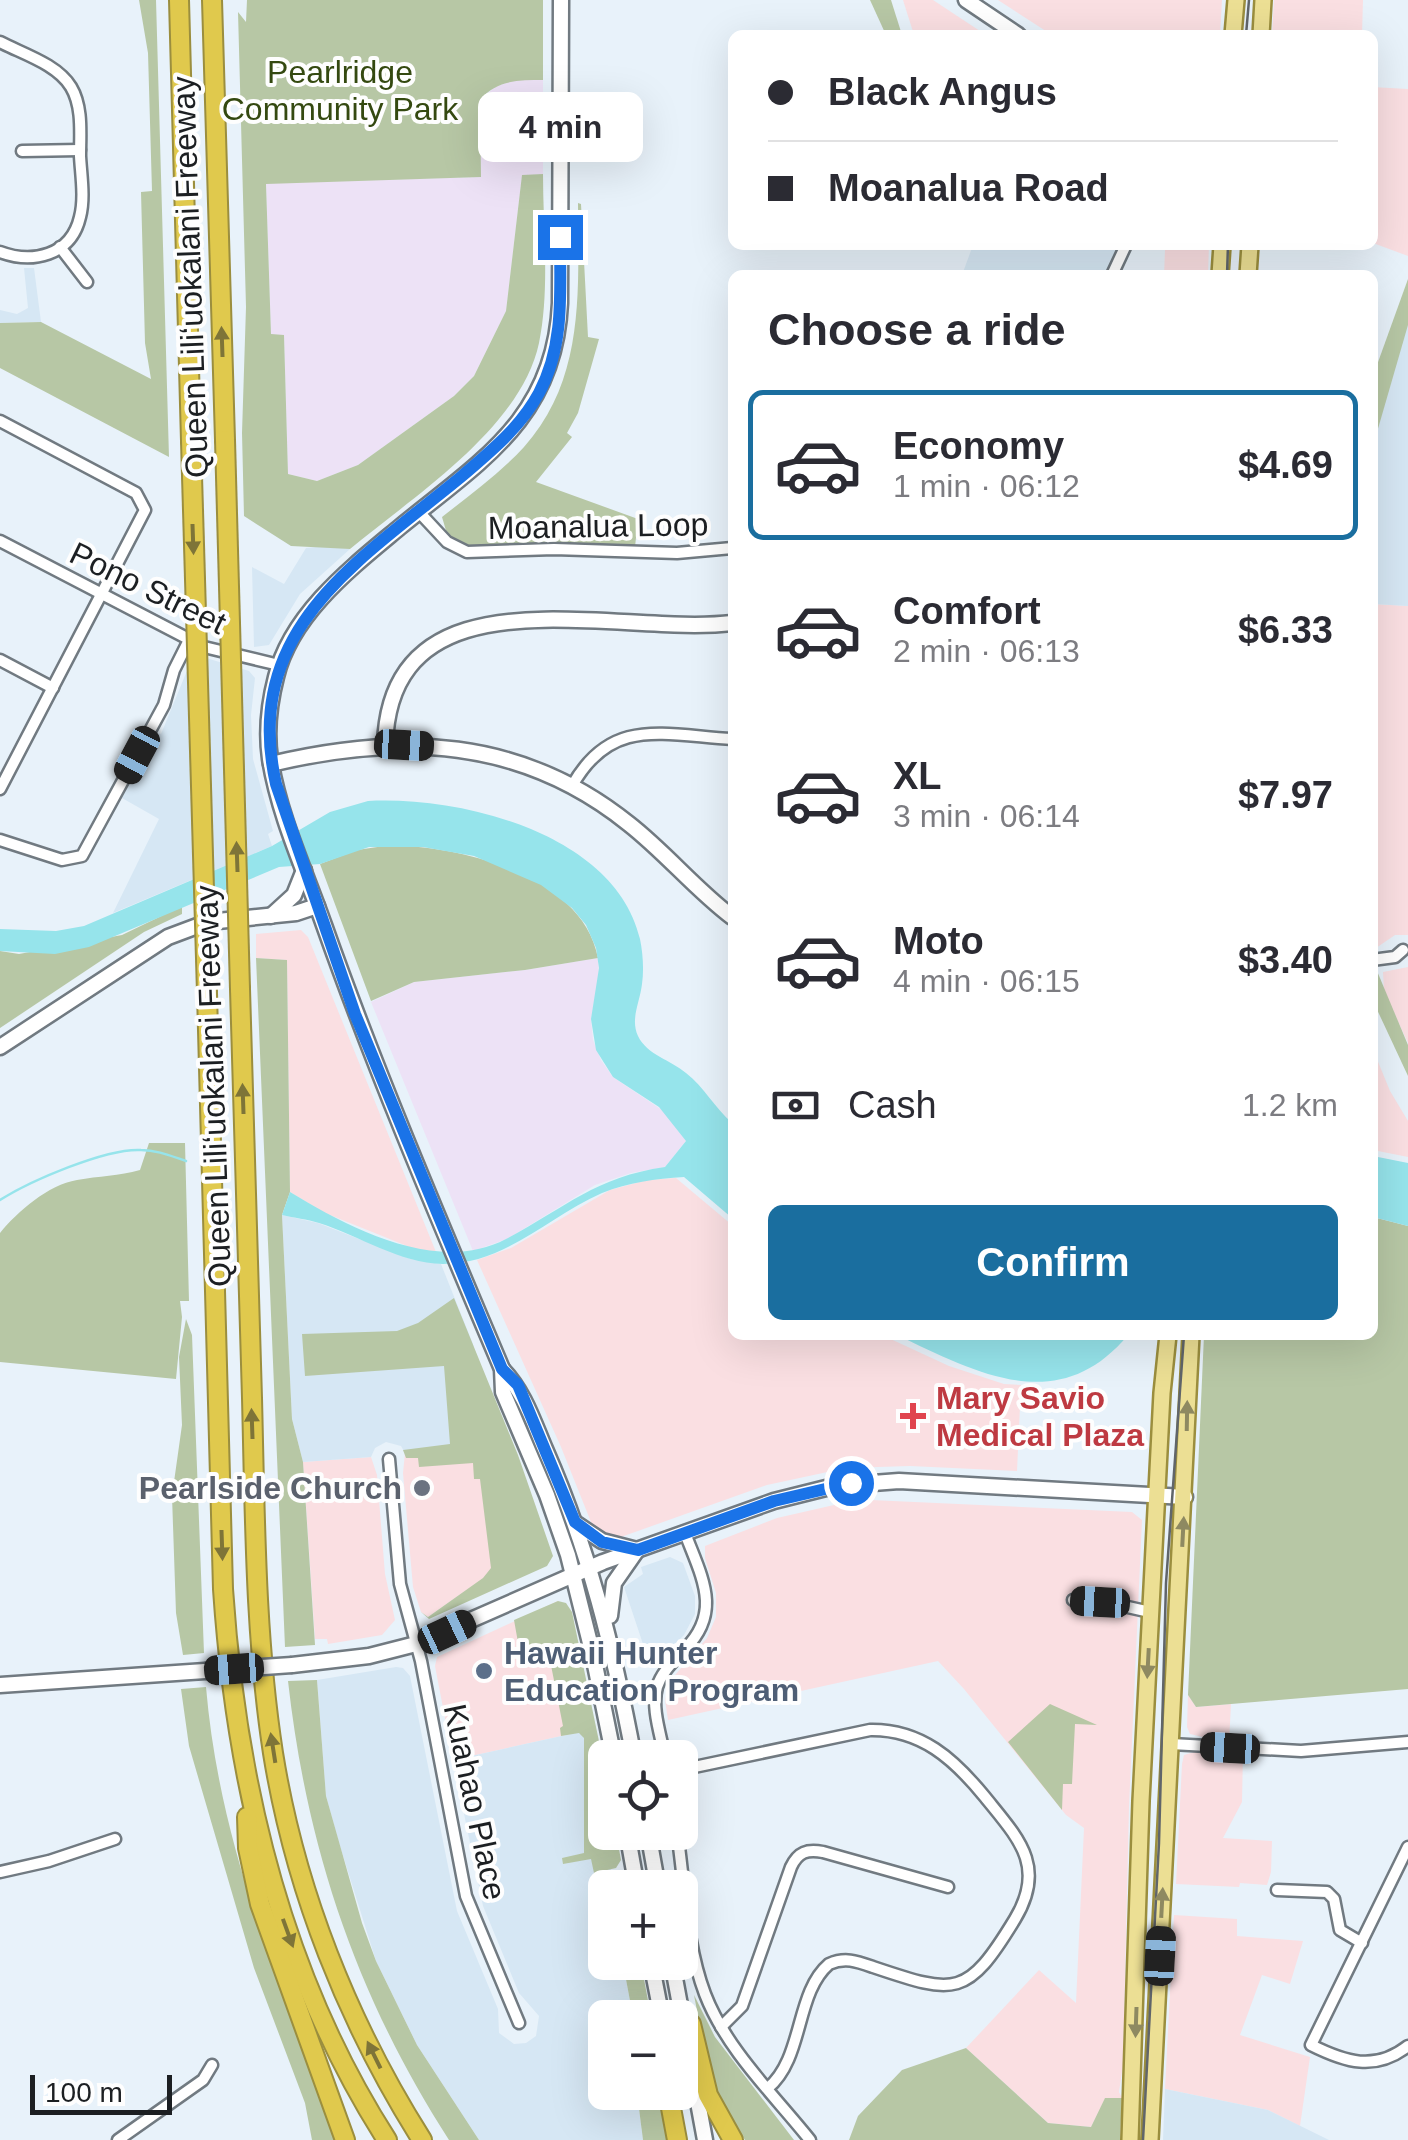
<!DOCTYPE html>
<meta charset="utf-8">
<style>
body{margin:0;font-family:Helvetica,sans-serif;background:#f2f2f3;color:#2b2b33;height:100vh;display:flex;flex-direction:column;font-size:38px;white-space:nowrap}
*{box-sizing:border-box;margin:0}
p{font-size:32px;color:#7c7c81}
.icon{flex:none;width:55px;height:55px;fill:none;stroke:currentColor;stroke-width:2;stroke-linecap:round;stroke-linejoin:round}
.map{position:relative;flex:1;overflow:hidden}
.drawer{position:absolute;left:728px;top:270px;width:650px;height:1070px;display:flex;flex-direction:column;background:#fff;border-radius:15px;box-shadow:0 10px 40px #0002}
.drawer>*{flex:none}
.guide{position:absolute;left:728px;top:30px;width:650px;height:220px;border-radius:15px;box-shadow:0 10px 40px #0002;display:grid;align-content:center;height:220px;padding:0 40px;background:#fff}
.fabs{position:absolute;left:588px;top:1740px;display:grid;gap:20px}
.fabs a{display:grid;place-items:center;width:110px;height:110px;border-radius:15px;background:#fff;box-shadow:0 10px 40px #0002;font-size:50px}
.scale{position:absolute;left:30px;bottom:25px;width:142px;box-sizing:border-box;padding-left:10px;border:5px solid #1c1f22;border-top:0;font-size:28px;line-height:35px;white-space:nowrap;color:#1c1f22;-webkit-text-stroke:8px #fefefe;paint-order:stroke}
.end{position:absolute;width:45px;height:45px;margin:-22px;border:12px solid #1a73e8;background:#fff;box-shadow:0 0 0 5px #fff}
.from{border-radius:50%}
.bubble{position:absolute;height:70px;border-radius:15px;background:#fff;box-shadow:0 10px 40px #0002;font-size:32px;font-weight:700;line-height:70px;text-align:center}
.car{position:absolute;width:30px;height:60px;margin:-30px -15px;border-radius:12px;box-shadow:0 0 8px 2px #0007;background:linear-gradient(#222 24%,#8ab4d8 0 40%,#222 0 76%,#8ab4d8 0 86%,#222 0)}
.guide b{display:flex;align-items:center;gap:35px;height:95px;font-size:38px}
.guide b+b{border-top:2px solid #e1e1e2}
.guide i{width:25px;height:25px;background:#2b2b33}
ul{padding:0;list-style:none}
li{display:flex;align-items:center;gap:30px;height:150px;margin:0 20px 15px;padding:0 20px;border:5px solid transparent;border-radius:15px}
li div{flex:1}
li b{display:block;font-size:38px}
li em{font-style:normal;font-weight:700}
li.current{border-color:#1a6e9f}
li>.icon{width:90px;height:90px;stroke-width:1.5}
h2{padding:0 40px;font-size:45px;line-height:120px}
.pay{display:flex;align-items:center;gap:25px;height:110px;padding:0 40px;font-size:38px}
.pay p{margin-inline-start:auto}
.primary-button{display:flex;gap:20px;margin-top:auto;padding:20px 40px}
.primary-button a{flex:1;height:115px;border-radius:15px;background:#1a6e9f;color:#fff;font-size:40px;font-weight:700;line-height:115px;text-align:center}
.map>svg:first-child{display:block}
.commercial{fill:#fadfe2}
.built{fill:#d6e7f4}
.education{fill:#ede2f6}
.green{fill:#b7c7a5}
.water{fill:#96e4eb}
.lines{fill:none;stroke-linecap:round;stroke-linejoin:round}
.stream{stroke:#96e4eb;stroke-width:2.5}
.street-casing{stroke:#717a81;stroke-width:15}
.secondary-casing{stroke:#717a81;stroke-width:19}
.primary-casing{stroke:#9b8e3e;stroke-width:20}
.highway-casing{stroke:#9b8e3e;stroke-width:22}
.street{stroke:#fff;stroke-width:10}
.secondary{stroke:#fff;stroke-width:14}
.primary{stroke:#ecdf94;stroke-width:15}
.highway{stroke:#e0c94d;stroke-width:18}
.rail{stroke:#60656a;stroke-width:2.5}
.secondary-bridge-casing{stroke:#717a81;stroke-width:19;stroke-linecap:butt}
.highway-bridge-casing{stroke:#9b8e3e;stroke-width:22;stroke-linecap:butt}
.secondary-bridge{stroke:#fff;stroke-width:14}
.highway-bridge{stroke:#e0c94d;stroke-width:18}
.oneway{fill:#7e7438}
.oneway2{fill:#8e8961}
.route{stroke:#1a73e8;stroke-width:12}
.health-dot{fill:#e0444e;stroke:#fefefe;stroke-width:4}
.worship-dot{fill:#6b7280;stroke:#fefefe;stroke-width:4}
.service-dot{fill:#5c6f8a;stroke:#fefefe;stroke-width:4}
.labels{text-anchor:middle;stroke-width:8;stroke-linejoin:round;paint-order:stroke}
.park-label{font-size:32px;fill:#344910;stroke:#fefefe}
.street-label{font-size:32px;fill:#1c1f22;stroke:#fefefe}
.health-label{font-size:32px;font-weight:bold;fill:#be3a42;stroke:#fefefe;text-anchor:start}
.worship-label{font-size:32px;font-weight:bold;fill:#5b616d;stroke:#fefefe;text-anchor:end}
.service-label{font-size:32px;font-weight:bold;fill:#4e5e75;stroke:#fefefe;text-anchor:start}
</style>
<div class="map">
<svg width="1408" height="2140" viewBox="0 0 1408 2140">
<rect width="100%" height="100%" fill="#e8f2fa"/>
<g class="commercial">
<polygon points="903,0 933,0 986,35 914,35"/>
<polygon points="998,0 1222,0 1220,35 1052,35"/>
<polygon points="1274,0 1363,0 1362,35 1272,35"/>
<polygon points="1372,87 1408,89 1408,256 1373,243"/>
<polygon points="1135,245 1209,245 1208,275 1164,275 1165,250 1133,248"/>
<polygon points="1373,604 1408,606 1408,935 1395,935 1376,948 1372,947"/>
<polygon points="301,930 308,937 436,1252 422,1252 325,1213 290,1192 287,960 256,958 256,934"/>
<polygon points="1408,967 1408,1043 1384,991 1383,972"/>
<polygon points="1372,1047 1390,1091 1408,1121 1408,1157 1373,1150"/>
<polygon points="676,1178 732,1225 732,1335 882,1335 949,1366 1004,1384 1021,1385 1017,1471 910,1466 846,1468 767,1485 621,1537 604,1535 593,1527 561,1447 477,1260 511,1248 610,1190 647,1180"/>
<polygon points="492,1447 531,1545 428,1617 421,1612 413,1587 403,1473 405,1453"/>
<polygon points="371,1457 377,1475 385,1574 395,1620 382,1635 328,1644 327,1639 315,1639 303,1462"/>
<polygon points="871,1500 1132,1512 1142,1520 1129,1807 1123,2065 1119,2092 1122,2098 1105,2099 1091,2127 1048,2123 966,2048 1039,1970 1076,2003 1084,1828 1066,1815 964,1689 938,1661 668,1720 665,1700 669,1682 707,1638 716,1617 716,1593 705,1558 705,1546 777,1518 834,1505"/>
<polygon points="558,1601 553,1620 580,1732 453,1760 435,1666 437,1657"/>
<polygon points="1188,1695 1196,1707 1231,1704 1229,1743 1190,1734 1187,1727"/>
<polygon points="1197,1751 1243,1753 1242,1802 1223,1838 1272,1841 1271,1872 1267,1885 1240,1883 1239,1887 1176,1884 1182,1764 1184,1755"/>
<polygon points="1174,1915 1237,1919 1237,1936 1303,1941 1290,1984 1262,1975 1240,2035 1310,2057 1300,2126 1268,2110 1165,2089"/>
</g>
<g class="built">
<polygon points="973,245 1119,245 1106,275 962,275"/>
<polygon points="24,268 34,268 41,322 0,323 0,310 17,314 28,308"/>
<polygon points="1408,319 1408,606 1373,604 1373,437"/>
<polygon points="326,546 350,549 300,594 269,645 254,647 252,567 284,584 306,548"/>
<polygon points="203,657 249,671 255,678 251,715 253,759 273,831 268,834 272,846 113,913 159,819 122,798 155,733 161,734 191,661"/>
<polygon points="282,1215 318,1223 411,1259 441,1264 473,1344 492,1447 405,1453 401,1446 386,1442 375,1448 371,1457 303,1462 292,1419"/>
<polygon points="670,1557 683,1563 695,1596 695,1614 684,1635 660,1659 649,1662 624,1587 643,1574 641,1567"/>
<polygon points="396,1667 403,1668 410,1676 457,1911 498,2009 499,2033 514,2044 526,2043 536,2036 539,2016 519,1993 483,1906 453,1760 580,1732 584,1738 605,1832 613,1850 609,1887 605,1888 605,1962 623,1963 633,2017 605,2018 605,2092 637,2093 643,2140 479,2140 417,2045 376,1961 339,1843 326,1796 317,1680"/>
<polygon points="1165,2089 1268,2110 1329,2140 1163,2140"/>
</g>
<g class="education">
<polygon points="513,80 543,80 543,174 522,176 506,311 474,376 454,396 358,465 317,481 288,474 284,335 271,335 266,183 480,177 480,100 495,87"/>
<polygon points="598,958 599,976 591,1019 593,1040 601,1060 613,1077 665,1112 686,1141 665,1167 631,1173 595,1185 507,1239 473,1251 371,1002 414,982 525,970"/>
</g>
<g class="green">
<polygon points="139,0 156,0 169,457 0,368 0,323 41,322 151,379 145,343 141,192 152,191 148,53"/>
<path d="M247,0H543V80C519,80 496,80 480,100L481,177L266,184L271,334L284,335L288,474L317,481L358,465L454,396L474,376L506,311L522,175L543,174C543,229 550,290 539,343C521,428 414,496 350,549L291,546L244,516L242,433L246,307L238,12L246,22Z"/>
<polygon points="870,0 891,0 902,35 886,35"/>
<path d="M578,203L581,204L588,337L599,339L578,413L567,433L572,437L536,482L638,519L635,547L466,545L447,534L442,517C470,495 500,473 524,447C586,378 578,289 578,203Z"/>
<polygon points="1408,279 1408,325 1373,446 1373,376"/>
<path d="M391,845C463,847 582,875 598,958L525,970L414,982L371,1001L320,864L357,850Z"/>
<polygon points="182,906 182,914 144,932 0,1028 0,951 19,954 122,935"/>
<polygon points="256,958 287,960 290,1192 282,1215 292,1419 303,1462 315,1645 285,1647"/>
<polygon points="1372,959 1408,1045 1408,1076 1373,1001"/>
<path d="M149,1143H185L189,1301H180L182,1317L176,1379L0,1362V1233C18,1211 48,1185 77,1180C99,1176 119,1176 140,1170Z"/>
<polygon points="1373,1217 1408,1226 1408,1689 1196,1707 1188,1695 1204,1335 1372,1335"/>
<polygon points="454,1298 518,1455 553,1556 547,1566 429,1619 421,1612 428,1617 483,1578 491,1568 480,1479 474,1479 473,1463 419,1467 418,1458 406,1458 403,1450 450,1444 444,1366 305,1376 302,1334 397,1331 418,1323"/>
<polygon points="186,1319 192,1335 204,1653 183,1655 176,1613 172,1496 182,1425 179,1357"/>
<polygon points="558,1601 566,1603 572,1612 605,1770 605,1832 616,1833 621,1860 616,1868 594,1873 591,1859 563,1864 562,1858 584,1853 584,1738 579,1733 561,1736 560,1728 563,1726 548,1650 530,1652 528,1646 519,1648 514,1620"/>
<path d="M317,1680L326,1796L362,1923L376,1961L417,2045L479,2140H449C357,1997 307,1850 288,1681Z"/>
<path d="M206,1687C220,1851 282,1987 336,2140H312L305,2103L254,1968L189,1746L181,1689Z"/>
<polygon points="1050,1704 1097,1725 1075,1724 1072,1784 1063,1784 1062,1810 1008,1742"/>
<polygon points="623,1963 641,1963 651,2017 633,2017"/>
<path d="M694,1995L715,2037L794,2140H745C712,2097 704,2047 694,1995Z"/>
<polygon points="966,2048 1048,2123 1091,2127 1105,2098 1122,2098 1120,2140 849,2140 858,2116 902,2070"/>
<polygon points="637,2093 662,2093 671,2140 643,2140"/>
</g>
<g class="water">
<path d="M368,801C460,796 615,833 640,939C643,954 644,970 642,984C640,1002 630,1019 638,1036C647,1055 671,1060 686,1073C704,1087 715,1108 732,1123V1218L684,1177C655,1179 629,1182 602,1193C547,1217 506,1264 443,1264C399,1263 360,1236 319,1223C307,1219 294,1218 282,1215L290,1192C349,1228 438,1275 506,1239C565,1208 595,1177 665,1167L686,1141L659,1107L613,1077L596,1050L591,1019L599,968L596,948L586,925L572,908L541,885L474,856L423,847H369L320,864L279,867L89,947L55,954L0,951V929L56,931L84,926L272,846L330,812Z"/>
<polygon points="1373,1156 1408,1163 1408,1226 1373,1217"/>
<path d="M897,1335H1128C1059,1418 977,1373 897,1335Z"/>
</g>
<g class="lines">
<path class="stream" d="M0,1200C30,1181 106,1148 141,1150C157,1150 171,1156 186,1161"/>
<defs>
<g id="street">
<path d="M0,42C23,54 57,64 71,87C83,107 80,134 80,156C81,175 85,198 80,217C71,256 32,264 0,252"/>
<polyline points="22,151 80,150"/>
<polyline points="60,247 87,282"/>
<polyline points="1112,275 1126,245"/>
<polyline points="0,421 136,493 145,510 0,789"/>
<polyline points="419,512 447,542 467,552 554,549 677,553 732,548"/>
<polyline points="0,541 204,647 279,665"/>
<polyline points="0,660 53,688"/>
<path d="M572,786C611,716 663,735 732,739"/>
<polyline points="0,840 62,860 82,856 164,705 174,670 189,640"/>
<polyline points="1372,960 1395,957 1403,950"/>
<polyline points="389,1459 400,1584 421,1661 466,1896 519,2023"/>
<polyline points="1073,1600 1101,1601 1150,1612"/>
<polyline points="1171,1744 1301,1751 1408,1742"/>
<path d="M665,1758C661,1735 651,1709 657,1687C662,1671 674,1661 685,1649C723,1611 701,1576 685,1533"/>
<path d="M680,1770L870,1730C921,1729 954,1759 985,1797C1018,1838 1047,1866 1015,1919C967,1998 956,1995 873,1967C856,1961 845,1957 829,1964C795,1993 804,2058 768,2088"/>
<path d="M677,1832C685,1885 686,1944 705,1994C726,2049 774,2095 810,2140"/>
<path d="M1408,1847L1311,2045C1345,2062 1375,2072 1408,2046"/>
<polyline points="0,1872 49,1861 115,1839"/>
<polyline points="1277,1890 1327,1892 1334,1899 1340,1930 1362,1943"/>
<path d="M721,2027L742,2006L791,1867C798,1852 807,1849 823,1852L948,1887"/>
<polyline points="118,2140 203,2080 212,2065"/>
</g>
<g id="secondary">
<path d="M561,0L560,303C555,418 481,461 400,527C352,567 291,614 276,677C269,704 266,731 270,759C279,816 305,871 324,925C377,1075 440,1222 502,1369L503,1392L547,1495L568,1555L593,1655L614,1758"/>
<polyline points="966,0 1018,35"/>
<path d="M385,745C390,563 617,637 732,623"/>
<path d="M271,764C400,733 521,737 629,824C666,853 695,889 732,917"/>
<polyline points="271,916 294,895 304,870"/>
<polyline points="0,1047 168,937 208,922 296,913 317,906"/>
<path d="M502,1369C524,1392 533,1421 545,1449C589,1549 614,1651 634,1758"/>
<polyline points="575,1523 602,1541 637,1550"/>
<polyline points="610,1616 614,1583 637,1550"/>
<polyline points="292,1665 369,1656 416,1644 603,1562 774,1501 834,1486 899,1481 1185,1497"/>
<polyline points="0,1685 205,1671"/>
<polyline points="627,1832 637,1888"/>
<polyline points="648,1832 658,1888"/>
<polyline points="651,1962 662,2018"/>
<polyline points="672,1962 705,2140"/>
</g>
<g id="primary">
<polyline points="1233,35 1236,0"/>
<polyline points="1261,35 1263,0"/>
<polyline points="1220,275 1222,245"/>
<polyline points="1248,275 1250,245"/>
<polyline points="1130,2140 1141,1801 1162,1393 1168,1335"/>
<polyline points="1150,2140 1191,1335"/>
</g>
<g id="highway">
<polyline points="179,0 191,441"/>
<polyline points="212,0 225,440"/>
<path d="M240,989C244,1125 248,1262 252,1398C255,1517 255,1636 273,1753C295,1890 348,2023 422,2140"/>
<path d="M207,993L223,1589C236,1782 281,1975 387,2140"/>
<polyline points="247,1817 248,1848 260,1904 345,2140"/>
<polyline points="682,2015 691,2024 708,2095 733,2140"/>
<polyline points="668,2092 677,2140"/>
</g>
</defs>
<use href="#street" class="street-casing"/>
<use href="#secondary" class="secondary-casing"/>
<use href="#primary" class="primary-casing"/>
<use href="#highway" class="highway-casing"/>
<use href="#street" class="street"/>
<use href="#secondary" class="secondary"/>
<use href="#primary" class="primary"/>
<use href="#highway" class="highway"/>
<g class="rail">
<polyline points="1246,35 1249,0"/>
<polyline points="1227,275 1228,245"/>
<polyline points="1143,2140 1159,1843 1166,1583 1184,1335"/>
</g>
<defs>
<polyline id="secondary-bridge" points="205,1671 292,1665"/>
<g id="highway-bridge">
<polyline points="225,440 240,989"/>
<polyline points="191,441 207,993"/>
</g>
</defs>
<use href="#secondary-bridge" class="secondary-bridge-casing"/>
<use href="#highway-bridge" class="highway-bridge-casing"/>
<use href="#secondary-bridge" class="secondary-bridge"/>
<use href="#highway-bridge" class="highway-bridge"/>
</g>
<defs><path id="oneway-solid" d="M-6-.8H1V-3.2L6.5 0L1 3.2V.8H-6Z" transform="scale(2.5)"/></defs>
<g class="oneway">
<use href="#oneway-solid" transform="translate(222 342) rotate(-92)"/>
<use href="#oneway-solid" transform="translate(193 539) rotate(88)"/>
<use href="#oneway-solid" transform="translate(237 857) rotate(-92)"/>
<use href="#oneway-solid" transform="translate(243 1099) rotate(-92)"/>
<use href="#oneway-solid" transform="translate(252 1424) rotate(-92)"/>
<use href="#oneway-solid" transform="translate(222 1545) rotate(88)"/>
<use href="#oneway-solid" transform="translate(273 1748) rotate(-99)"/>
<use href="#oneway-solid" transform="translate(288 1933) rotate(70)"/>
<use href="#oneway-solid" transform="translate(374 2055) rotate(-116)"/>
</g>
<g class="oneway2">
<use href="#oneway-solid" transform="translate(1187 1416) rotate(-89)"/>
<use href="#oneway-solid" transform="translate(1183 1532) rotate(-87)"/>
<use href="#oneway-solid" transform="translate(1148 1663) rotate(93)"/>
<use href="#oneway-solid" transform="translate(1162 1903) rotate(-87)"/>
<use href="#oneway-solid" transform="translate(1136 2022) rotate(92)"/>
</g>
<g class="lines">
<path class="route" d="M560,237C560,290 565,345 539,393C520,428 491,451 462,476C358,562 241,629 276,784L355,1014L502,1369L518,1385L575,1522L602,1542L638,1550L774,1501L851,1483"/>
</g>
<path class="health-dot" d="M908 1401h10v10h10v10h-10v10h-10v-10h-10v-10h10z"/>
<circle class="worship-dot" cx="422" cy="1488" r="10"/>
<circle class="service-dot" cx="484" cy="1671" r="10"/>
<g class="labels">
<g class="park-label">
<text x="340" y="83">Pearlridge<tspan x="340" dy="37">Community Park</tspan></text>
</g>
<g class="street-label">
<text transform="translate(190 277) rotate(-92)" y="11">Queen Liliʻuokalani Freeway</text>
<text transform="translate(598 526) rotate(-1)" y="11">Moanalua Loop</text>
<text transform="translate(148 588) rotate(26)" y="11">Pono Street</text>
<text transform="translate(213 1086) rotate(-92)" y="11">Queen Liliʻuokalani Freeway</text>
<text transform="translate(475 1802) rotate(78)" y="11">Kuahao Place</text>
</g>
<g class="health-label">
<text x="936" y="1409">Mary Savio<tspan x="936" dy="37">Medical Plaza</tspan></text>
</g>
<g class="worship-label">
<text x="402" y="1499">Pearlside Church</text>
</g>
<g class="service-label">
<text x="504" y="1664">Hawaii Hunter<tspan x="504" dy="37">Education Program</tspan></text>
</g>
</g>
</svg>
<div class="fabs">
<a><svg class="icon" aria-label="locate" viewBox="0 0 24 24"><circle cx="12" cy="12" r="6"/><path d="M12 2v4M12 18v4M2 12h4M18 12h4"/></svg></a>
<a>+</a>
<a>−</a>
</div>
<div class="scale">100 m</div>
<i class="end from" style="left:851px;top:1483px"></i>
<i class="end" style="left:560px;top:237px"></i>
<div class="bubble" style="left:478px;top:92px;width:165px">4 min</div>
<i class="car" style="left:404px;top:745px;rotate:93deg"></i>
<i class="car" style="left:137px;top:755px;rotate:208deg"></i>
<i class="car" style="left:1100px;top:1602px;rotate:273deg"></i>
<i class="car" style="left:447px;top:1632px;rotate:65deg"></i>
<i class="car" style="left:234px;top:1669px;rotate:266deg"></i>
<i class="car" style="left:1230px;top:1748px;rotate:273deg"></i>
<i class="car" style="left:1160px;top:1956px;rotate:3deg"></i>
<div class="guide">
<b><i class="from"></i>Black Angus</b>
<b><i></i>Moanalua Road</b>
</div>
<section class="drawer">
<h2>Choose a ride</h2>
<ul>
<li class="current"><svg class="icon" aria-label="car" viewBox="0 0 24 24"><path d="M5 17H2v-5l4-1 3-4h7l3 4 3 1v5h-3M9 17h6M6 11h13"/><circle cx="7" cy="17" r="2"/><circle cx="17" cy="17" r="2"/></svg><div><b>Economy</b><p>1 min · 06:12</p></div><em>$4.69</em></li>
<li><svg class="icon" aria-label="car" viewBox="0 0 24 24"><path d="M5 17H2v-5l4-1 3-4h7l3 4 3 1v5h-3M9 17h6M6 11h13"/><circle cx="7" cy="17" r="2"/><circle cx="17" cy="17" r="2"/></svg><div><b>Comfort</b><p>2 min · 06:13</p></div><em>$6.33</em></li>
<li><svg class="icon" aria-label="car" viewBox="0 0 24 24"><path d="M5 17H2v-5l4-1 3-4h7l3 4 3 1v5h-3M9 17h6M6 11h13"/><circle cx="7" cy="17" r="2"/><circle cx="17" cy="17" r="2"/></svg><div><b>XL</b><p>3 min · 06:14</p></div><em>$7.97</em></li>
<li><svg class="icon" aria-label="car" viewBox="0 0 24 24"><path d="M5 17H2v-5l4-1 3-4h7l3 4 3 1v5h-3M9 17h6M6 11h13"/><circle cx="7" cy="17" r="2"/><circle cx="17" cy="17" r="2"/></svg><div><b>Moto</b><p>4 min · 06:15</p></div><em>$3.40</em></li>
</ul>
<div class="pay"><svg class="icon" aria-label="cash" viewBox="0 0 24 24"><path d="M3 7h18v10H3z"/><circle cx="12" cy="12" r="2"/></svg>Cash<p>1.2 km</p></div>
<div class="primary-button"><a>Confirm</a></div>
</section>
</div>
